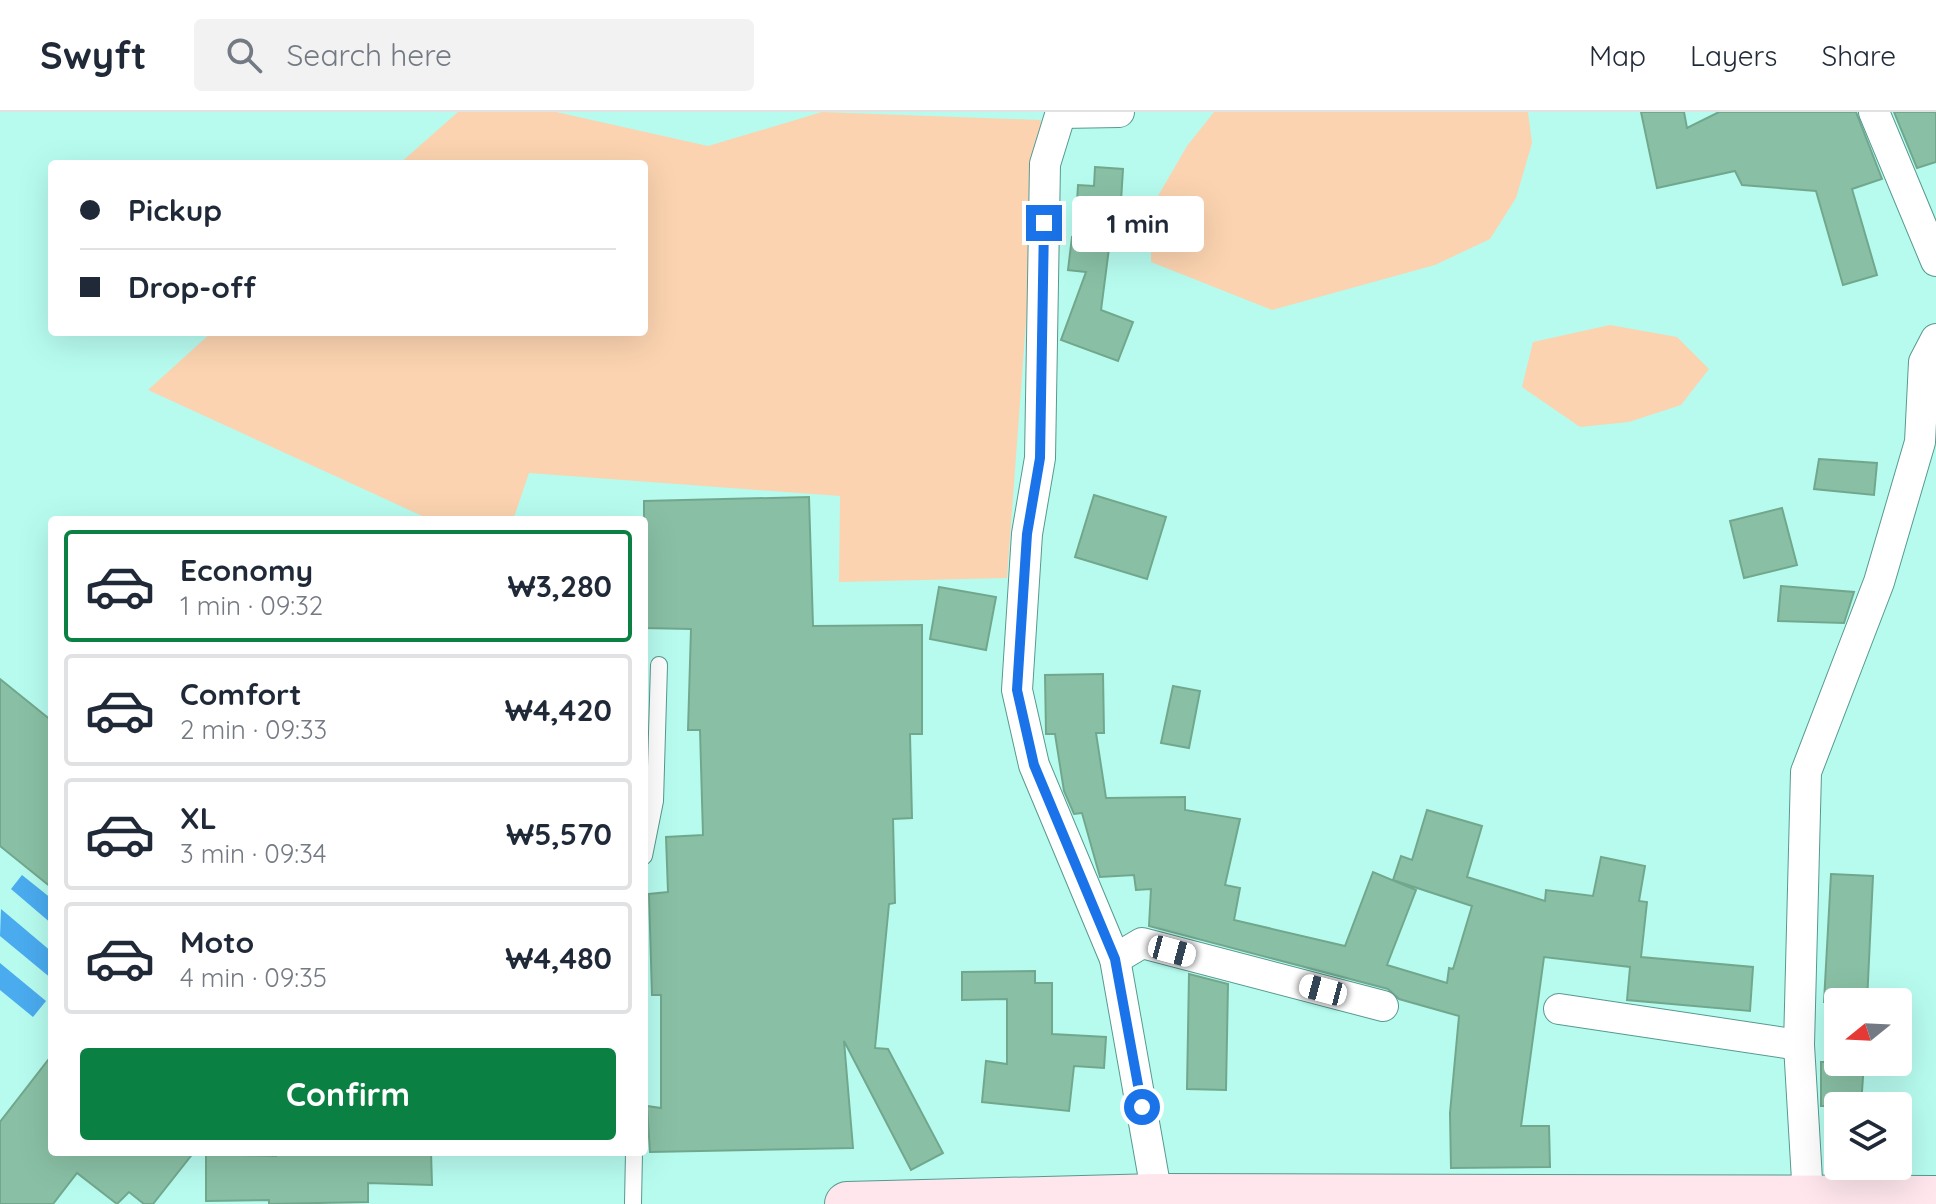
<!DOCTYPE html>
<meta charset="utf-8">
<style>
body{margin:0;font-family:Quicksand,sans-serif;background:#f2f2f3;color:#1f2937;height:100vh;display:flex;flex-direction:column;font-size:30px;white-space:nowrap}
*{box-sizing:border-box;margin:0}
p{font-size:26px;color:#747a83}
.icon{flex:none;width:44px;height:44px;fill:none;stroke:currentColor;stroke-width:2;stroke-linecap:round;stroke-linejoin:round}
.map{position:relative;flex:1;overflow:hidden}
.drawer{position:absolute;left:48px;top:404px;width:600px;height:640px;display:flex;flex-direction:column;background:#fff;border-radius:8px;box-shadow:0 8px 32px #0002}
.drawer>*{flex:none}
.banner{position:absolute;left:48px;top:48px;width:600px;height:176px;border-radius:8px;box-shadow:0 8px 32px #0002;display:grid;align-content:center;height:176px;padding:0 32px;background:#fff}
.needle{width:52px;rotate:252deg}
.buttons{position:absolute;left:1824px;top:876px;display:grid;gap:16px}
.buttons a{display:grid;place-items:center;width:88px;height:88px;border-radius:8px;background:#fff;box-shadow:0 8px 32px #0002;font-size:40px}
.end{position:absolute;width:36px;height:36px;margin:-18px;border:10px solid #1a73e8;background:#fff;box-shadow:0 0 0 4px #fff}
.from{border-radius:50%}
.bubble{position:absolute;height:56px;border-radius:8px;background:#fff;box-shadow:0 8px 32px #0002;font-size:26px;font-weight:800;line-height:56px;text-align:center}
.car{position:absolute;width:24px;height:48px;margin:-24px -12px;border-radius:10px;box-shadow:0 0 6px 2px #0007;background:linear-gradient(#fff 24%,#345 0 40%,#fff 0 76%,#345 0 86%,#fff 0)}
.banner b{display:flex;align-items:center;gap:28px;height:76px;font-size:30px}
.banner b+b{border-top:2px solid #e0e1e3}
.banner i{width:20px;height:20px;background:#1f2937}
ul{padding:14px 0 0;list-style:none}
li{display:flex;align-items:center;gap:24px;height:112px;margin:0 16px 12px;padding:0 16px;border:4px solid #e0e1e3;border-radius:8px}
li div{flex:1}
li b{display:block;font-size:30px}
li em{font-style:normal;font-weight:800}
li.selected{border-color:#0b8043}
li>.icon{width:72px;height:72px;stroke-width:1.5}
.primary-button{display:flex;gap:16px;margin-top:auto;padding:16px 32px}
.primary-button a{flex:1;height:92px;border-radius:8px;background:#0b8043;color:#fff;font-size:32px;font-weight:800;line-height:92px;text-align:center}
header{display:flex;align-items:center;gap:48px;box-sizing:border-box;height:112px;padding:0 40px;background:#fff;border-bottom:2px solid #e0e1e3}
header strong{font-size:38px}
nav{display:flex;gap:44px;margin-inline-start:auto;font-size:28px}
.search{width:560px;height:72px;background:#f2f2f3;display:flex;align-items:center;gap:20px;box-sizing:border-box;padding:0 28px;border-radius:8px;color:#747a83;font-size:30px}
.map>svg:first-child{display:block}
.green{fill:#fbd3b0}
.water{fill:#4aabef}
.building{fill:#89c0a5;stroke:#71a88d;stroke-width:2}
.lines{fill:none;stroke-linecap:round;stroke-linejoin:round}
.lane-casing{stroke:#57998f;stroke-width:18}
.street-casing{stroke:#57998f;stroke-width:32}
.secondary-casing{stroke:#57998f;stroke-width:46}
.lane{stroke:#fff;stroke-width:16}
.street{stroke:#fff;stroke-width:30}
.secondary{stroke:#fee6ec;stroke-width:44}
.route{stroke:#1a73e8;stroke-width:10}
</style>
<header>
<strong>Swyft</strong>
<div class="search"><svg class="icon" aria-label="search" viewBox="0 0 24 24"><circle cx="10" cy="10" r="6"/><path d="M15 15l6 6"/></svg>Search here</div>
<nav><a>Map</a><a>Layers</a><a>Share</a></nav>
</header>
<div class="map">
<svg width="1936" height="1092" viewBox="0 0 1936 1092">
<rect width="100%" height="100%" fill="#b7fbef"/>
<g class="green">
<polygon points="458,0 556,0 708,34 822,0 1041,8 1007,466 839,470 840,384 529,361 513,408 431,408 148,278 212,220 644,220 644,52 399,52"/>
<polygon points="1214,0 1528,0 1532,31 1516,86 1490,127 1435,153 1272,198 1151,150 1151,96 1187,34"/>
<polygon points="1610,213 1677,225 1709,257 1681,293 1629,310 1580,315 1522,275 1533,230"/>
</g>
<g class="water">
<polygon points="22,763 52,787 52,812 11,777"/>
<polygon points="1,797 52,840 52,867 0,824"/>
<polygon points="0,851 46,889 33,905 0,878"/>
</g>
<g class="building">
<polygon points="1641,0 1684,0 1687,16 1719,0 1856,0 1882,67 1852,77 1877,163 1843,173 1816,79 1742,73 1735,59 1657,76"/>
<polygon points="1894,0 1936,0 1936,50 1917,56"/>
<polygon points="1095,55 1123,57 1119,121 1111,121 1101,198 1133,210 1118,249 1061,228 1086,160 1068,158 1072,125 1075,126 1078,73 1094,74"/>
<polygon points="1819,347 1877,351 1874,383 1814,377"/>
<polygon points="1094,383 1166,405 1147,467 1075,445"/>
<polygon points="809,385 813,514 922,513 922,622 910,622 912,706 893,707 895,791 889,792 875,936 888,937 943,1041 911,1058 844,929 853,1036 650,1040 647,994 661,996 661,883 652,883 649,782 668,780 666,725 703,723 700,618 688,618 691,517 644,516 644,389"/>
<polygon points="1782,396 1797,453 1744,466 1730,409"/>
<polygon points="1781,474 1854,480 1844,511 1778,509"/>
<polygon points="939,475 996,485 986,538 930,527"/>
<polygon points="1103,562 1104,621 1096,621 1106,686 1185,685 1185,698 1240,707 1225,773 1240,776 1234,808 1345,834 1373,760 1416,778 1387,853 1447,871 1449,856 1453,857 1472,794 1393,768 1401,744 1412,748 1427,698 1482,714 1467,765 1545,789 1546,778 1593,784 1601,745 1645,754 1639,789 1647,790 1641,845 1753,855 1750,899 1627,888 1630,855 1544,845 1521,1014 1549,1014 1550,1055 1451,1056 1450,1001 1459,904 1399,887 1388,877 1149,814 1151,777 1136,778 1134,763 1100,765 1082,701 1074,702 1064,679 1055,622 1046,622 1045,563"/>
<polygon points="0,567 52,609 52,776 0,734"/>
<polygon points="1173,574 1200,579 1189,636 1161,631"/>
<polygon points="1831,762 1873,764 1867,890 1824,890"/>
<polygon points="1035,859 1035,871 1052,871 1052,922 1106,925 1104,956 1074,954 1069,999 982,990 986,949 1007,952 1007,887 962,888 962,860"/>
<polygon points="1189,862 1228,872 1226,978 1187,977"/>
<polygon points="52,943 52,1040 194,1040 153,1092 144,1092 129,1080 117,1092 77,1061 53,1092 0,1092 0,1010"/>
<polygon points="1821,950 1864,950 1861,994 1821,994"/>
<polygon points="276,1040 431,1040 432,1073 368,1071 368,1090 269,1092 269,1088 206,1089 206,1042 276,1044"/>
</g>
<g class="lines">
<defs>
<g id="lane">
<polyline points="644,744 655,689 659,553"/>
<polyline points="633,1092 634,1040"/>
</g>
<g id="street">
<polyline points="1061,0 1045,52 1040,346 1027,422 1017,578 1034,653 1115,847 1157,1084"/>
<polyline points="1874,0 1936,149"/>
<polyline points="1061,1 1119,0"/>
<polyline points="1115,847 1142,831 1383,894"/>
<polyline points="1559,897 1799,933"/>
<polyline points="1808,1085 1799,933 1806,660 1879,470 1920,330 1924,250 1936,227"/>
</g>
<polyline id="secondary" points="847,1092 1157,1084 1936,1086"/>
</defs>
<use href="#lane" class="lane-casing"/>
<use href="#street" class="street-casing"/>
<use href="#secondary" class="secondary-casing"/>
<use href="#lane" class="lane"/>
<use href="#street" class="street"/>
<use href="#secondary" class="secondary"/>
</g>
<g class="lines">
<polyline class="route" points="1044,111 1040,346 1027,422 1017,578 1034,653 1115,847 1142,995"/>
</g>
</svg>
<div class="buttons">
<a><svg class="needle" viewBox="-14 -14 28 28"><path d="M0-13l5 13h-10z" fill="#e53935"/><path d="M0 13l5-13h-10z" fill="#747a83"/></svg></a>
<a><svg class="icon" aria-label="layers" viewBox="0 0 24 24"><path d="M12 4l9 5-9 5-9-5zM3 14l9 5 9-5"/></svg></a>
</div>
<i class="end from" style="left:1142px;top:995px"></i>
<i class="end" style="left:1044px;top:111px"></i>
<div class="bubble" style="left:1072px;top:84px;width:132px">1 min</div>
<i class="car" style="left:1172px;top:839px;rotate:105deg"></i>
<i class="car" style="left:1323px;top:878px;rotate:285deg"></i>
<div class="banner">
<b><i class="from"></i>Pickup</b>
<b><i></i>Drop-off</b>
</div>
<section class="drawer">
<ul>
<li class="selected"><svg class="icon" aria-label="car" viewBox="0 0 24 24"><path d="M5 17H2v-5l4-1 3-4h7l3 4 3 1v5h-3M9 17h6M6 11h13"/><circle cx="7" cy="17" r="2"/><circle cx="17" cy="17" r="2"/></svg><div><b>Economy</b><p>1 min · 09:32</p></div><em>₩3,280</em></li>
<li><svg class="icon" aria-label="car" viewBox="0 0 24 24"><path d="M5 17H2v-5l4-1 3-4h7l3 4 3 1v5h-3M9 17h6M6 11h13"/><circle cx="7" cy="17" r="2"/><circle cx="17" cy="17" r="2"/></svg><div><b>Comfort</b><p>2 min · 09:33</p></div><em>₩4,420</em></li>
<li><svg class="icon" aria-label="car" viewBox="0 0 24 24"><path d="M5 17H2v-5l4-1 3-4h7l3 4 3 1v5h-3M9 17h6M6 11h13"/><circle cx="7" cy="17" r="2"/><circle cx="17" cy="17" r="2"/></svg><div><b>XL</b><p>3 min · 09:34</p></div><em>₩5,570</em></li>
<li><svg class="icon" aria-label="car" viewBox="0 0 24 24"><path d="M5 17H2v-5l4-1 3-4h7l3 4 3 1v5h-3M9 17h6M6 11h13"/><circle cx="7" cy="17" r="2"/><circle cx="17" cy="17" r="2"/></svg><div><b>Moto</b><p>4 min · 09:35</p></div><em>₩4,480</em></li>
</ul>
<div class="primary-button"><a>Confirm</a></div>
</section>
</div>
